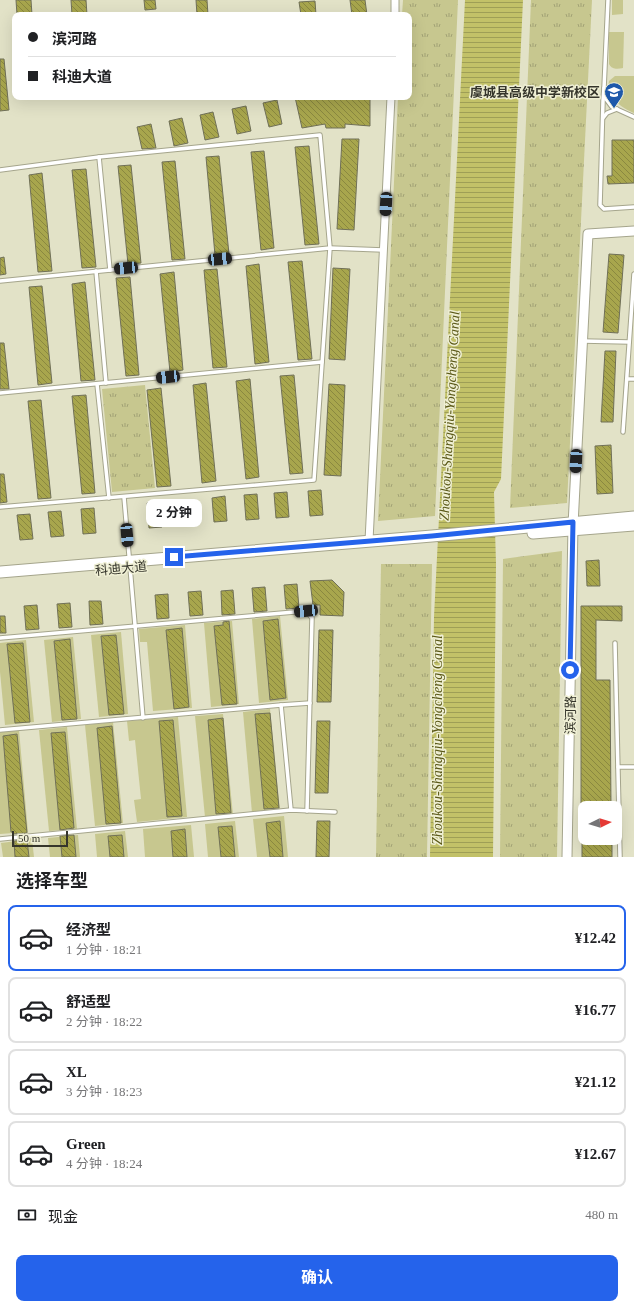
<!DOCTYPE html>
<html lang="zh">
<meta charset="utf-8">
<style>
body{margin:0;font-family:"Times New Roman","Noto Sans SC",serif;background:#f2f2f2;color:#202124;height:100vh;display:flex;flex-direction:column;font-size:15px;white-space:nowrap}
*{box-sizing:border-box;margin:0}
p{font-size:13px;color:#757577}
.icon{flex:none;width:22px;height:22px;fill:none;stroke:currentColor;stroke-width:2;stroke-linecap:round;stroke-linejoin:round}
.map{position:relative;height:857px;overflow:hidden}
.panel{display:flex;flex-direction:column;background:#fff;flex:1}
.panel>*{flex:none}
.banner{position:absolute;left:12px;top:12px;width:400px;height:88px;border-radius:8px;box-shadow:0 4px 16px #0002;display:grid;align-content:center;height:88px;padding:0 16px;background:#fff}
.needle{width:26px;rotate:85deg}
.tools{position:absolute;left:578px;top:801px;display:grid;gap:8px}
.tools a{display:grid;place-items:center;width:44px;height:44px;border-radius:8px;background:#fff;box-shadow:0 4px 16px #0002;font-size:20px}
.scale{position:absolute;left:12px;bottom:10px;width:56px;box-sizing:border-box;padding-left:4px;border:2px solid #35352b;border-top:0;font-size:11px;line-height:14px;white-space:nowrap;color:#35352b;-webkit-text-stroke:3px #efefd4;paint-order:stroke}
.end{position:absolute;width:18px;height:18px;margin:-9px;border:5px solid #2563eb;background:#fff;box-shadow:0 0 0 2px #fff}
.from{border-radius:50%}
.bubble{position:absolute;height:28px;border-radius:8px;background:#fff;box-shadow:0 4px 16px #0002;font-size:13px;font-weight:700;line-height:28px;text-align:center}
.car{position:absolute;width:12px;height:24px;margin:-12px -6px;border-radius:5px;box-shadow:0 0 3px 1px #0007;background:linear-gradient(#222 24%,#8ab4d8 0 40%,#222 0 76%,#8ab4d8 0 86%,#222 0)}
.banner b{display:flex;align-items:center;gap:14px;height:38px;font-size:15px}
.banner b+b{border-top:1px solid #e0e0e0}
.banner i{width:10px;height:10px;background:#202124}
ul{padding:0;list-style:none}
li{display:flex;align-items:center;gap:12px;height:66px;margin:0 8px 6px;padding:0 8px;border:2px solid #e0e0e0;border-radius:8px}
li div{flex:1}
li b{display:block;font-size:15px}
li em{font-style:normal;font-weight:700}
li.on{border-color:#2563eb}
li>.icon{width:36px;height:36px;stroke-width:1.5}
h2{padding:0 16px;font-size:18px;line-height:48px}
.pay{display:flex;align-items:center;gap:10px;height:44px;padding:0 16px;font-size:15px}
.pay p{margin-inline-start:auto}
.button{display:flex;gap:8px;margin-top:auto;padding:8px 16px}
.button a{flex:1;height:46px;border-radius:8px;background:#2563eb;color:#fff;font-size:16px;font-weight:700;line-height:46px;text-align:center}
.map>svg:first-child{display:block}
.grass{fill:#c7c78f}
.park{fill:url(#park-tufts)}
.water{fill:url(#water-rules)}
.building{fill:url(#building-back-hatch);stroke:#707058}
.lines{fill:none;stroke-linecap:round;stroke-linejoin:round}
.service-casing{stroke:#a5a58c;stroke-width:5.5}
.minor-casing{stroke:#a5a58c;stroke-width:9}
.tertiary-casing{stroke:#a5a58c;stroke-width:11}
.primary-casing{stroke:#a5a58c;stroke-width:13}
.service{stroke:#fff;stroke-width:3.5}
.minor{stroke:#fff;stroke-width:7}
.tertiary{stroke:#fff;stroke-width:9}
.primary{stroke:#fff;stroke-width:11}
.route{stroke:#2563eb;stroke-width:5}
.labels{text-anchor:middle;stroke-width:3;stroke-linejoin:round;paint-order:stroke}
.poi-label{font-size:13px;font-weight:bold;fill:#35352b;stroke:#efefd4;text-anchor:end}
.street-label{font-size:13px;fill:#35352b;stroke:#efefd4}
.water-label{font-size:14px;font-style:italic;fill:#5a5817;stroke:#efefd4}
</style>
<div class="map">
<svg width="634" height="857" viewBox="0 0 634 857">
<defs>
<pattern id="park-tufts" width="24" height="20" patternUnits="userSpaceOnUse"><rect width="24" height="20" fill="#c7c78f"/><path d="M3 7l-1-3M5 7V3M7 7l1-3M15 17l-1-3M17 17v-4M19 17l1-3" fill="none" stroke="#a2a275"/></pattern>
<pattern id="water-rules" width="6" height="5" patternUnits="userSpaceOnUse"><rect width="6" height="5" fill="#c2c168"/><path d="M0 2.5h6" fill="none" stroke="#9e9e56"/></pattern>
<pattern id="building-back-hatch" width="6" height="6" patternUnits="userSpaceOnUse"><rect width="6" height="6" fill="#a8a64d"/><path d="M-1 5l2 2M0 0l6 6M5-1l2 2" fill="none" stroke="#8a8840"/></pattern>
</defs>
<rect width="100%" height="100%" fill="#e2e2c7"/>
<g class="grass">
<polygon points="612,0 623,0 623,14 612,15"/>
<path d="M609,32H624L623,68C618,69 612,70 609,64Z"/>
<path d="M615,76H634V113C621,108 606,96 609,81Z"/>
<polygon points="280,616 288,700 259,703 252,619"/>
<polygon points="232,621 239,704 211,707 204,623"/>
<polygon points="185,625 192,708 153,711 147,642 140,642 139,629"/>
<polygon points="121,632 128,714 99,717 91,635"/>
<polygon points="73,637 81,719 52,722 44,640"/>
<polygon points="26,640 34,722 5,725 0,672 0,643"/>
<polygon points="270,709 280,810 252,813 243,712"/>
<polygon points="223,714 233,815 205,817 195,716"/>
<polygon points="178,717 187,817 137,822 134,800 141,799 135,740 129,741 127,721"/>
<polygon points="113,722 123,823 95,826 85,725"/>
<polygon points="67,727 77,829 49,831 39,730"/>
<polygon points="19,730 28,832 0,834 0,732"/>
<polygon points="284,816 288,857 257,857 253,819"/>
<polygon points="235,821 239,857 208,857 205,824"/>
<polygon points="191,825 194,857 145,857 143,829"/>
<polygon points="125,831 128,857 97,857 95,834"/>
<polygon points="78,835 80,857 50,857 48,838"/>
<polygon points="32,839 34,857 3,857 1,843"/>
</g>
<g class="park">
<polygon points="403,0 458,0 435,516 378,521 398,97 409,97 409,15 402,15"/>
<polygon points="531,0 592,0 567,503 510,508"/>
<polygon points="145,385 155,488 112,492 102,389"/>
<polygon points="562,551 557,857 500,857 503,559"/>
<polygon points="381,564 432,564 427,857 376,857"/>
</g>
<polygon class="water" points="465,0 523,0 501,479 494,492 496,564 493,857 430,857 434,617"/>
<g class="building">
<polygon points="16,0 31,0 32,15 17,15"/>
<polygon points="71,0 86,0 87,15 72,15"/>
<polygon points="144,0 155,0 156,9 145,10"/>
<polygon points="196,0 207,0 208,15 197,15"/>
<polygon points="350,0 365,0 367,15 352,15"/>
<polygon points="315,1 316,15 301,15 299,2"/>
<polygon points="0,59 4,59 9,110 0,111"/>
<polygon points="295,97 370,97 370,126 345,124 345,128 326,128 325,124 302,128"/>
<polygon points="277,100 282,124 269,127 263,103"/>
<polygon points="246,106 251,131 237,134 232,109"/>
<polygon points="213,112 219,137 205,140 200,115"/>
<polygon points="182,118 188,143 174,146 169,121"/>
<polygon points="151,124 156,148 142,149 137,127"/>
<polygon points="342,139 359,139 354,230 337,229"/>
<polygon points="612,140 634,140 634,183 608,184 607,176 612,176"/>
<polygon points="309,146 319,244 305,245 295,147"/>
<polygon points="264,151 274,248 261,250 251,152"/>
<polygon points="219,156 229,254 215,255 206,157"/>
<polygon points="175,161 185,259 172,260 162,162"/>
<polygon points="131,165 141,263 128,264 118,166"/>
<polygon points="86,169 96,267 82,268 72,170"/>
<polygon points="42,173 52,271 38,272 29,175"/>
<polygon points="609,254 624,255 618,333 603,332"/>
<polygon points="4,257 6,274 0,275 0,258"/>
<polygon points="302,261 312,359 298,360 288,262"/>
<polygon points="259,264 269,362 255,364 246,266"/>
<polygon points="333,268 350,269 345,360 329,359"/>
<polygon points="217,269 227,367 213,368 204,270"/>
<polygon points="174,272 183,370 170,372 160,274"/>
<polygon points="130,277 139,375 126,376 116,278"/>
<polygon points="85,282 95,380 81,381 72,284"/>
<polygon points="42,286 52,383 38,385 29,287"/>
<polygon points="0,343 4,343 9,389 0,389"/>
<polygon points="605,351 616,351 613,422 601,422"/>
<polygon points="294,375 303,473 290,474 280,376"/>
<polygon points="250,379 259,477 246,479 236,381"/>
<polygon points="206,383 216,481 202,483 193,385"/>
<polygon points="329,384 345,385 341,476 324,475"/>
<polygon points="161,388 171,486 157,487 147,390"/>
<polygon points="86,395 95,493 82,494 72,396"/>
<polygon points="41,400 51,498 38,499 28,401"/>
<polygon points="611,445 613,493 597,494 595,446"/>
<polygon points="0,474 4,474 7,502 0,503"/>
<polygon points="321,490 323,515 310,516 308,491"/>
<polygon points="287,492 289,517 276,518 274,493"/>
<polygon points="257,494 259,519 246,520 244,495"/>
<polygon points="225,496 227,521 214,522 212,498"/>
<polygon points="192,500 195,524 182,526 179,501"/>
<polygon points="160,502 162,527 149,528 147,503"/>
<polygon points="94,508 96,533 83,534 81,509"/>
<polygon points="61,511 64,536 51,537 48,512"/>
<polygon points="30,514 33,539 20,540 17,515"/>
<polygon points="599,560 600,586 587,586 586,561"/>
<polygon points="332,580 344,592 343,616 320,615 320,605 313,605 310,581"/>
<polygon points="297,584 299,608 286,609 284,585"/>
<polygon points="265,587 267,611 254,612 252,588"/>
<polygon points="233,590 235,614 222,615 221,591"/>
<polygon points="201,591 203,615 190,616 188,592"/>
<polygon points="168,594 169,618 157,619 155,595"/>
<polygon points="89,601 101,601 103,624 90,625"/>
<polygon points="70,603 72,627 59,628 57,604"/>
<polygon points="37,605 39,629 26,630 24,606"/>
<polygon points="581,606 622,606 622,621 596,620 596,680 610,680 611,808 581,808"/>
<polygon points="0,616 5,616 6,633 0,633"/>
<polygon points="278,619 286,698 270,700 263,621"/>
<polygon points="229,621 237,704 222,705 214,626 223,625 223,622"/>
<polygon points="182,628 189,707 174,709 166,630"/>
<polygon points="319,630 333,630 331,702 317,702"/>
<polygon points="116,635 124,714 109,715 101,636"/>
<polygon points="70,639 77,719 62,720 54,641"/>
<polygon points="23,643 30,722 15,723 7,644"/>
<polygon points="270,713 279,808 264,809 255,714"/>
<polygon points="223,718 231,813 216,814 208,720"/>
<polygon points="173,720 182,816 167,817 159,721"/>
<polygon points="317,721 330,721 328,793 315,793"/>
<polygon points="112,726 121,823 106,824 97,728"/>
<polygon points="65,732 74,828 60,830 51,733"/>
<polygon points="17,734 27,833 13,834 13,832 11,832 3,736"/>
<polygon points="280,821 283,857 270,857 266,823"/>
<polygon points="317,821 330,821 329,857 316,857"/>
<polygon points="232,826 235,857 221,857 218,827"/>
<polygon points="185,829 187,857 173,857 171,831"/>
<polygon points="74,835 76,857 62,857 60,836"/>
<polygon points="122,835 124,857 110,857 108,836"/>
<rect x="582" y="838" width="30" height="19"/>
<polygon points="27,840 29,857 15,857 14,841"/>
</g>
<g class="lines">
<defs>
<g id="service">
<polyline points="608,0 604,88 606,99 612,107 634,117"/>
<polyline points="604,88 603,101 600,205 604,209 634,207"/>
<polyline points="603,118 607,113 617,109"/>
<polyline points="99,157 110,270"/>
<polyline points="0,170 99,157 320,135 330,248 314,480 0,507"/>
<polyline points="96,271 106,383"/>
<polyline points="0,281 330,248 383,250"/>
<polyline points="583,341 629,342"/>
<polyline points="627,379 634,379"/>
<polyline points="97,384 109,498"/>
<polyline points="0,393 322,362"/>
<polyline points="623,432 634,274"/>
<polyline points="124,497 143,718"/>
<polyline points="0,638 306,611 312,618 307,811"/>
<polyline points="615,643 620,857"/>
<polyline points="281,705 310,703"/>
<polyline points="0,730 281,705 291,810"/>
<polyline points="618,767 634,767"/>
<polyline points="0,839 291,810 335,812"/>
</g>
<g id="minor">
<polyline points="395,15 395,0"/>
<polyline points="369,541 391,97"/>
</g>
<polyline id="tertiary" points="567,857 573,525 588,234 634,231"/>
<g id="primary">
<polyline points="533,533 634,525"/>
<polyline points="0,572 432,536 634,517"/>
</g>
</defs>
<use href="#service" class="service-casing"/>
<use href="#minor" class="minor-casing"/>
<use href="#tertiary" class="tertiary-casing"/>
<use href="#primary" class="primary-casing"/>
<use href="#service" class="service"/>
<use href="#minor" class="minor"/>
<use href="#tertiary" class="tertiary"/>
<use href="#primary" class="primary"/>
</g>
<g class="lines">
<polyline class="route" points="174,557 432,536 573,522 570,670"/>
</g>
<defs>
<symbol id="school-pin" viewBox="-11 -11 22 30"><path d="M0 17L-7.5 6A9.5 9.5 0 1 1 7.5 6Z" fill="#1d58aa" stroke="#efefd4"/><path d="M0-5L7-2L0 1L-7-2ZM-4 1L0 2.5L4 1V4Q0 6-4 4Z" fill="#fff"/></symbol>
</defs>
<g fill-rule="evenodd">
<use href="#school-pin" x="603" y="81" width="22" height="30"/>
</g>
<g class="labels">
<g class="poi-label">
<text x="600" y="97">虞城县高级中学新校区</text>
</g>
<g class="street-label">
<text transform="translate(121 568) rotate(-5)" y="5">科迪大道</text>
<text transform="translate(570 715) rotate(-89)" y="5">滨河路</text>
</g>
<g class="water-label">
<text transform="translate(449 416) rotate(-87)" y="5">Zhoukou-Shangqiu-Yongcheng Canal</text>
<text transform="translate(437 740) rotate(-90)" y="5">Zhoukou-Shangqiu-Yongcheng Canal</text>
</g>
</g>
</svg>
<div class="tools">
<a><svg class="needle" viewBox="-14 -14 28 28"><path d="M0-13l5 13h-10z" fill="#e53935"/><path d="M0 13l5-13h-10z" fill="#757577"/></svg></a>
</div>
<div class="scale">50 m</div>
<i class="end from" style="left:570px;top:670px"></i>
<i class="end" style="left:174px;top:557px"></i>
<div class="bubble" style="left:146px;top:499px;width:56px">2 分钟</div>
<i class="car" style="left:386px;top:204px;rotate:183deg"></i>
<i class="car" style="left:220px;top:259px;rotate:84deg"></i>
<i class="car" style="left:126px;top:268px;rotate:265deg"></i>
<i class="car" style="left:168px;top:377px;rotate:264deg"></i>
<i class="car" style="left:576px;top:461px;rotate:183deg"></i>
<i class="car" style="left:127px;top:535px;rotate:175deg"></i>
<i class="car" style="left:306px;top:611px;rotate:265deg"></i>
<div class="banner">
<b><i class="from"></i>滨河路</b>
<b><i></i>科迪大道</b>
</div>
</div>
<section class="panel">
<h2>选择车型</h2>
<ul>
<li class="on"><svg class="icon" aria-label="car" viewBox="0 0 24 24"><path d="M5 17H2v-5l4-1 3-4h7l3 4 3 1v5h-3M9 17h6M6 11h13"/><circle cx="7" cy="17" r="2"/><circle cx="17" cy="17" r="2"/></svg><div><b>经济型</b><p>1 分钟 · 18:21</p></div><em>¥12.42</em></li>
<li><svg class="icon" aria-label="car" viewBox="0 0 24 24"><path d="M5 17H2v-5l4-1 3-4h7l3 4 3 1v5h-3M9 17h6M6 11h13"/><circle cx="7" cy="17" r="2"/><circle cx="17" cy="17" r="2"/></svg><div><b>舒适型</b><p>2 分钟 · 18:22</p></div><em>¥16.77</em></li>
<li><svg class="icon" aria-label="car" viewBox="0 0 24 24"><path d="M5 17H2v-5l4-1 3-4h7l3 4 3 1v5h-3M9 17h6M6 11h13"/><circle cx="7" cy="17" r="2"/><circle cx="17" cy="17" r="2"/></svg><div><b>XL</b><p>3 分钟 · 18:23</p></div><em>¥21.12</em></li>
<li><svg class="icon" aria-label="car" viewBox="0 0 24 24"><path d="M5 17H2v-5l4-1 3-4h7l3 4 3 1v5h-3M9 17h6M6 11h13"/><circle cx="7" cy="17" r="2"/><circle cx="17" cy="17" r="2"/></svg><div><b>Green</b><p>4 分钟 · 18:24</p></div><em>¥12.67</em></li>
</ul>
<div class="pay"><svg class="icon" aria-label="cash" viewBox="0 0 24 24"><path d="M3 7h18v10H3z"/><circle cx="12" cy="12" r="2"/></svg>现金<p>480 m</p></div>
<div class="button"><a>确认</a></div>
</section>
